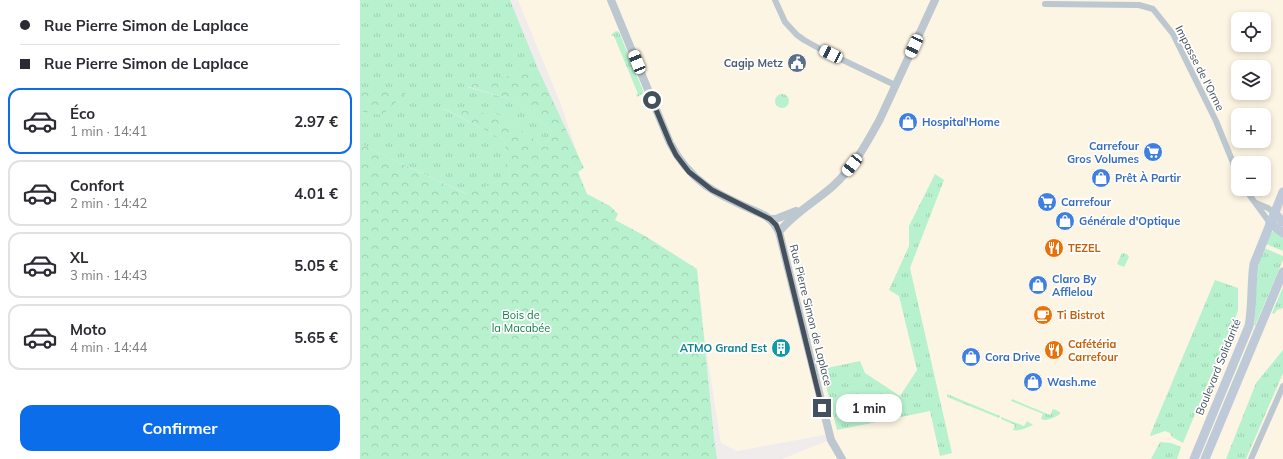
<!DOCTYPE html>
<html lang="fr">
<meta charset="utf-8">
<style>
body{margin:0;font-family:Mulish,sans-serif;background:#f2f2f3;color:#2b2b33;height:100vh;display:flex;flex-direction:column;font-size:15px;white-space:nowrap}
*{box-sizing:border-box;margin:0}
p{font-size:13px;color:#7c7c81}
.icon{flex:none;width:22px;height:22px;fill:none;stroke:currentColor;stroke-width:2;stroke-linecap:round;stroke-linejoin:round}
.map{position:relative;flex:1;overflow:hidden}
.details{display:flex;flex-direction:column;background:#fff;width:360px}
.details>*{flex:none}
.hud{display:grid;align-content:center;height:88px;padding:0 20px;background:#fff}
.fabs{position:absolute;left:871px;top:12px;display:grid;gap:8px}
.fabs a{display:grid;place-items:center;width:40px;height:40px;border-radius:8px;background:#fff;box-shadow:0 2px 6px #0003;font-size:20px}
.end{position:absolute;width:18px;height:18px;margin:-9px;border:5px solid #44505b;background:#fff;box-shadow:0 0 0 2px #fff}
.from{border-radius:50%}
.bubble{position:absolute;height:28px;border-radius:12px;background:#fff;box-shadow:0 2px 6px #0003;font-size:13px;font-weight:700;line-height:28px;text-align:center}
.car{position:absolute;width:12px;height:24px;margin:-12px -6px;border-radius:5px;box-shadow:0 0 3px 1px #0007;background:linear-gradient(#fff 24%,#345 0 40%,#fff 0 76%,#345 0 86%,#fff 0)}
.hud b{display:flex;align-items:center;gap:14px;height:38px;font-size:15px}
.hud b+b{border-top:1px solid #e1e1e2}
.hud i{width:10px;height:10px;background:#2b2b33}
ul{padding:0;list-style:none}
li{display:flex;align-items:center;gap:12px;height:66px;margin:0 8px 6px;padding:0 12px;border:2px solid #e1e1e2;border-radius:12px}
li div{flex:1}
li b{display:block;font-size:15px}
li em{font-style:normal;font-weight:700}
li.current{border-color:#0c6dea}
li>.icon{width:36px;height:36px;stroke-width:1.5}
.primary-button{display:flex;gap:8px;margin-top:auto;padding:8px 20px}
.primary-button a{flex:1;height:46px;border-radius:12px;background:#0c6dea;color:#fff;font-size:16px;font-weight:700;line-height:46px;text-align:center}
main{display:flex;flex:1;min-height:0}
.map>svg:first-child{display:block}
.commercial{fill:#fdf5e3;fill-rule:evenodd}
.grass{fill:url(#grass-tufts)}
.forest{fill:url(#forest-crowns)}
.lines{fill:none;stroke-linecap:round;stroke-linejoin:round}
.minor{stroke:#bcc7d0;stroke-width:6}
.tertiary{stroke:#bcc7d0;stroke-width:8}
.secondary{stroke:#becad8;stroke-width:9}
.route{stroke:#44505b;stroke-width:5}
.labels{text-anchor:middle;stroke-width:3.5;stroke-linejoin:round;paint-order:stroke}
.service-label{font-size:11px;font-weight:bold;fill:#4e5e75;stroke:#fff;text-anchor:end}
.street-label{font-size:11px;fill:#44505b;stroke:#fff}
.shop-label{font-size:11px;font-weight:bold;fill:#366cbe;stroke:#fff;text-anchor:start}
.food-label{font-size:11px;font-weight:bold;fill:#c56008;stroke:#fff;text-anchor:start}
.park-label{font-size:11px;fill:#108149;stroke:#fff}
.culture-label{font-size:11px;font-weight:bold;fill:#0d838f;stroke:#fff;text-anchor:end}
</style>
<main>
<section class="details">
<div class="hud">
<b><i class="from"></i>Rue Pierre Simon de Laplace</b>
<b><i></i>Rue Pierre Simon de Laplace</b>
</div>
<ul>
<li class="current"><svg class="icon" aria-label="car" viewBox="0 0 24 24"><path d="M5 17H2v-5l4-1 3-4h7l3 4 3 1v5h-3M9 17h6M6 11h13"/><circle cx="7" cy="17" r="2"/><circle cx="17" cy="17" r="2"/></svg><div><b>Éco</b><p>1 min · 14:41</p></div><em>2.97 €</em></li>
<li><svg class="icon" aria-label="car" viewBox="0 0 24 24"><path d="M5 17H2v-5l4-1 3-4h7l3 4 3 1v5h-3M9 17h6M6 11h13"/><circle cx="7" cy="17" r="2"/><circle cx="17" cy="17" r="2"/></svg><div><b>Confort</b><p>2 min · 14:42</p></div><em>4.01 €</em></li>
<li><svg class="icon" aria-label="car" viewBox="0 0 24 24"><path d="M5 17H2v-5l4-1 3-4h7l3 4 3 1v5h-3M9 17h6M6 11h13"/><circle cx="7" cy="17" r="2"/><circle cx="17" cy="17" r="2"/></svg><div><b>XL</b><p>3 min · 14:43</p></div><em>5.05 €</em></li>
<li><svg class="icon" aria-label="car" viewBox="0 0 24 24"><path d="M5 17H2v-5l4-1 3-4h7l3 4 3 1v5h-3M9 17h6M6 11h13"/><circle cx="7" cy="17" r="2"/><circle cx="17" cy="17" r="2"/></svg><div><b>Moto</b><p>4 min · 14:44</p></div><em>5.65 €</em></li>
</ul>
<div class="primary-button"><a>Confirmer</a></div>
</section>
<div class="map">
<svg width="923" height="459" viewBox="0 0 923 459">
<defs>
<pattern id="grass-tufts" width="24" height="20" patternUnits="userSpaceOnUse"><rect width="24" height="20" fill="#b7f1cd"/><path d="M3 7l-1-3M5 7V3M7 7l1-3M15 17l-1-3M17 17v-4M19 17l1-3" fill="none" stroke="#9fd0b2"/></pattern>
<pattern id="forest-crowns" width="20" height="18" patternUnits="userSpaceOnUse"><rect width="20" height="18" fill="#b7f1cd"/><path d="M2 6a3 3 0 1 1 6 0M12 15a3 3 0 1 1 6 0" fill="none" stroke="#9fd0b2"/></pattern>
</defs>
<rect width="100%" height="100%" fill="#f0ecec"/>
<path class="commercial" d="M158,0H923V192L909,225L923,232V459H422L470,440L469,434L377,451L361,443L345,342L337,269L285,236L255,220L258,214L250,206L227,194L218,172L223,168L216,150L202,107ZM878,19H904V45H878ZM878,67H904V93H878ZM878,115H904V141H878ZM878,163H904V189H878Z"/>
<g class="grass">
<polygon points="0,0 150,0 178,69 107,87 160,102 192,131 186,147 139,115 82,108 144,140 150,177 107,194 0,144"/>
<polygon points="256,31 259,32 284,93 277,97 276,95 278,94 254,36 252,36 251,35"/>
<circle cx="422" cy="101" r="7"/>
<polygon points="575,174 584,180 550,268 592,453 580,456 570,411 477,430 462,369 500,361 505,373 540,396 557,370 539,296 529,290 549,246 549,226"/>
<polygon points="914,231 923,237 923,251 906,244 910,233"/>
<path d="M904,248L923,256V260L895,326L894,325C898,299 893,273 904,248Z"/>
<polygon points="762,253 767,254 769,257 764,267 757,264"/>
<polygon points="855,280 878,288 878,311 823,443 812,437 810,433 805,431 791,436 790,435"/>
<polygon points="923,287 923,308 917,310 914,314 912,313"/>
<polygon points="923,350 923,373 886,459 866,459 896,383"/>
<polygon points="587,394 640,416 639,418 587,397"/>
<path d="M652,399L690,415L693,409L700,412V414C695,417 687,422 681,419L683,414L651,401Z"/>
<path d="M641,417L664,426L667,421L673,425C668,427 659,432 653,430L655,425L641,419Z"/>
<polygon points="800,442 811,443 821,447 817,459 791,459"/>
</g>
<g class="forest">
<polygon points="178,69 224,168 218,172 227,194 250,206 258,214 255,220 285,236 337,269 354,438 357,459 0,459 0,144 106,194 150,177 144,140 81,107 139,115 186,147 192,131 160,102 106,86"/>
<polygon points="0,88 46,93 22,115 0,111"/>
</g>
<g class="lines">
<g class="minor">
<polyline points="415,0 425,22 437,35 444,40 462,50 535,85"/>
<polyline points="685,4 779,5 793,9 813,34 856,121 878,175"/>
<polyline points="885,189 910,223"/>
<polyline points="896,203 908,208 914,213"/>
<polyline points="891,459 923,386"/>
</g>
<g class="tertiary">
<path d="M251,0L310,143C333,187 362,196 404,215C412,220 415,225 419,232L471,440L482,459"/>
<polyline points="410,219 416,219 436,211"/>
<path d="M419,232C434,213 455,202 473,186C493,168 507,143 520,119L575,0"/>
</g>
<g class="secondary">
<polyline points="914,213 923,222"/>
<polyline points="910,223 923,233"/>
<path d="M834,459L889,326C893,305 891,284 894,264L923,192"/>
<polyline points="845,459 923,272"/>
</g>
</g>
<g class="lines">
<polyline class="route" points="292,100 310,143 316,155 329,172 352,190 410,219 416,225 419,232 462,408"/>
</g>
<defs>
<symbol id="civic-disc" viewBox="-11 -11 22 22"><circle r="9.5" fill="#5c6f8a" stroke="#fff"/><path d="M-.6-6.5H3V-4.5H.6V-3L4-1V1h2V6H-6V1h2V-1L-.6-3ZM-1.2 2.5V6h2.4V2.5Z" fill="#fff"/></symbol>
<symbol id="shop-disc" viewBox="-11 -11 22 22"><circle r="9.5" fill="#3f7fe0" stroke="#fff"/><path d="M-5-2.5h2.3a2.7 3.5 0 0 1 5.4 0H5L5.5 6h-11ZM-1.5-2.5h3a1.5 2.3 0 0 0-3 0Z" fill="#fff"/></symbol>
<symbol id="supermarket-disc" viewBox="-11 -11 22 22"><circle r="9.5" fill="#3f7fe0" stroke="#fff"/><path d="M-6-5.5h2.5l.6 2H6L4.5 2H-2.5L-4.4-4H-6ZM-1.5 3.2a1.3 1.3 0 1 0 .1 0ZM3 3.2a1.3 1.3 0 1 0 .1 0Z" fill="#fff"/></symbol>
<symbol id="restaurant-disc" viewBox="-11 -11 22 22"><circle r="9.5" fill="#e8710a" stroke="#fff"/><path d="M-5-6h1v4h1v-4h1v4h1v-4h1v5L-1.5 .5V6h-2V.5L-5-1ZM5-6V6H3V1.5H1.5Q1.5-4 5-6Z" fill="#fff"/></symbol>
<symbol id="cafe-disc" viewBox="-11 -11 22 22"><circle r="9.5" fill="#e8710a" stroke="#fff"/><path d="M-5.5-4.5H6V0H3Q3 3.5 0 3.5H-2.5Q-5.5 3.5-5.5 0ZM3-3.2v2h1.7v-2ZM-6 4.5H4V6H-6Z" fill="#fff"/></symbol>
<symbol id="building-disc" viewBox="-11 -11 22 22"><circle r="9.5" fill="#0f9aa8" stroke="#fff"/><path d="M-4-6H4V6H1V3H-1V6H-4ZM-2.5-4.3h1.7v1.8h-1.7ZM.8-4.3h1.7v1.8H.8ZM-2.5-1h1.7V.8h-1.7ZM.8-1h1.7V.8H.8Z" fill="#fff"/></symbol>
</defs>
<g fill-rule="evenodd">
<use href="#civic-disc" x="426" y="52" width="22" height="22"/>
<use href="#shop-disc" x="537" y="111" width="22" height="22"/>
<use href="#supermarket-disc" x="782" y="141" width="22" height="22"/>
<use href="#shop-disc" x="730" y="167" width="22" height="22"/>
<use href="#supermarket-disc" x="676" y="191" width="22" height="22"/>
<use href="#shop-disc" x="694" y="210" width="22" height="22"/>
<use href="#restaurant-disc" x="683" y="237" width="22" height="22"/>
<use href="#shop-disc" x="667" y="274" width="22" height="22"/>
<use href="#cafe-disc" x="672" y="304" width="22" height="22"/>
<use href="#building-disc" x="410" y="337" width="22" height="22"/>
<use href="#restaurant-disc" x="683" y="339" width="22" height="22"/>
<use href="#shop-disc" x="600" y="346" width="22" height="22"/>
<use href="#shop-disc" x="662" y="371" width="22" height="22"/>
</g>
<g class="labels">
<g class="service-label">
<text x="423" y="67">Cagip Metz</text>
</g>
<g class="street-label">
<text transform="translate(840 68) rotate(63)" y="4">Impasse de l'Orme</text>
<text transform="translate(451 315) rotate(76)" y="4">Rue Pierre Simon de Laplace</text>
<text transform="translate(858 367) rotate(-68)" y="4">Boulevard Solidarité</text>
</g>
<g class="shop-label">
<text x="562" y="126">Hospital'Home</text>
<text x="779" y="150" text-anchor="end">Carrefour<tspan x="779" dy="13">Gros Volumes</tspan></text>
<text x="755" y="182">Prêt À Partir</text>
<text x="701" y="206">Carrefour</text>
<text x="719" y="225">Générale d'Optique</text>
<text x="692" y="283">Claro By<tspan x="692" dy="13">Afflelou</tspan></text>
<text x="625" y="361">Cora Drive</text>
<text x="687" y="386">Wash.me</text>
</g>
<g class="food-label">
<text x="708" y="252">TEZEL</text>
<text x="697" y="319">Ti Bistrot</text>
<text x="708" y="348">Cafétéria<tspan x="708" dy="13">Carrefour</tspan></text>
</g>
<g class="park-label">
<text x="161" y="319">Bois de<tspan x="161" dy="13">la Macabée</tspan></text>
</g>
<g class="culture-label">
<text x="407" y="352">ATMO Grand Est</text>
</g>
</g>
</svg>
<div class="fabs">
<a><svg class="icon" aria-label="locate" viewBox="0 0 24 24"><circle cx="12" cy="12" r="6"/><path d="M12 2v4M12 18v4M2 12h4M18 12h4"/></svg></a>
<a><svg class="icon" aria-label="layers" viewBox="0 0 24 24"><path d="M12 4l9 5-9 5-9-5zM3 14l9 5 9-5"/></svg></a>
<a>+</a>
<a>−</a>
</div>
<i class="end from" style="left:292px;top:100px"></i>
<i class="end" style="left:462px;top:408px"></i>
<div class="bubble" style="left:476px;top:394px;width:66px">1 min</div>
<i class="car" style="left:554px;top:46px;rotate:205deg"></i>
<i class="car" style="left:471px;top:54px;rotate:296deg"></i>
<i class="car" style="left:277px;top:62px;rotate:338deg"></i>
<i class="car" style="left:492px;top:165px;rotate:218deg"></i>
</div>
</main>
